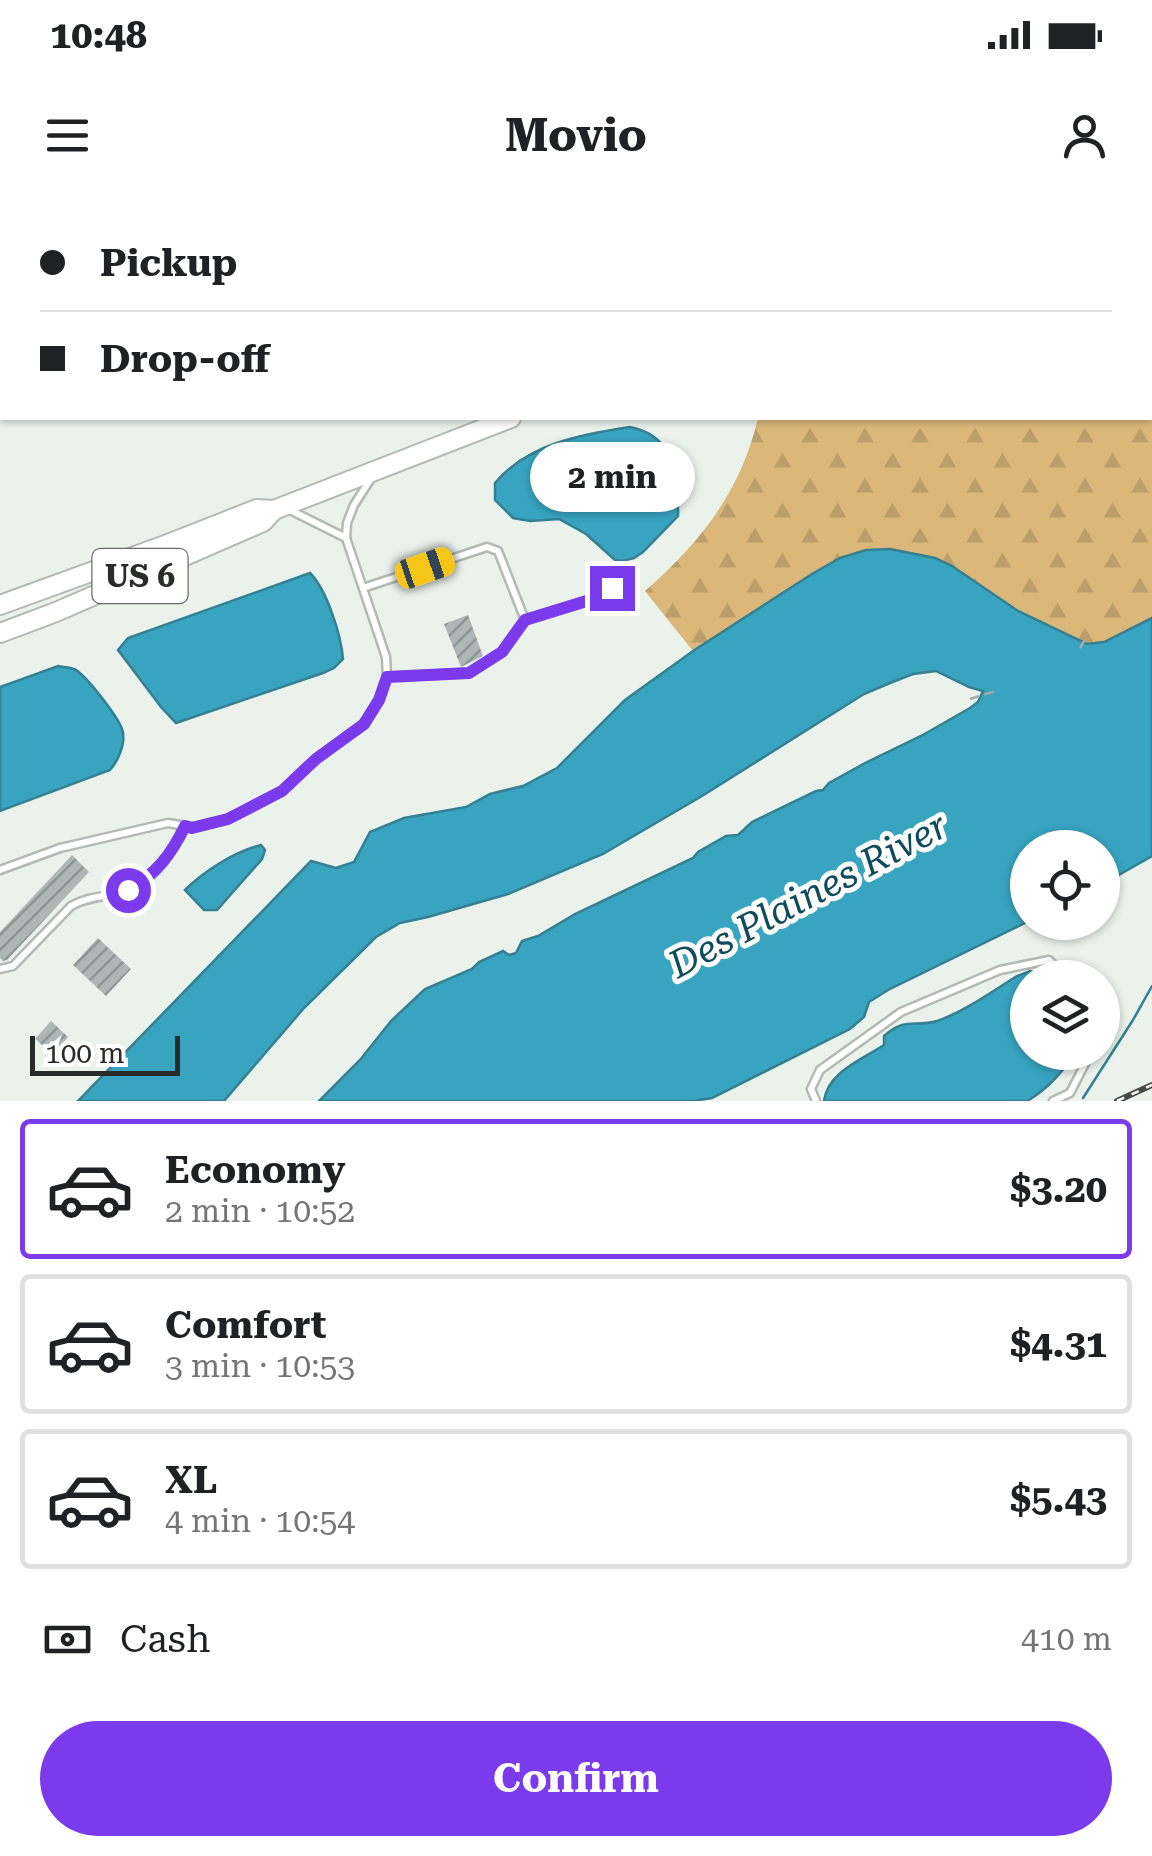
<!DOCTYPE html>
<meta charset="utf-8">
<style>
body{margin:0;font-family:"Roboto Serif",serif;background:#f2f2f2;color:#202124;height:100vh;display:flex;flex-direction:column;font-size:38px;white-space:nowrap}
*{box-sizing:border-box;margin:0}
p{font-size:32px;color:#757577}
.icon{flex:none;width:55px;height:55px;fill:none;stroke:currentColor;stroke-width:2;stroke-linecap:round;stroke-linejoin:round}
.map{position:relative;height:901px;overflow:hidden}
.panel{display:flex;flex-direction:column;background:#fff;flex:1}
.panel>*{flex:none}
.top-card{position:absolute;left:0px;top:0px;width:1152px;height:220px;box-shadow:0 2px 8px #0004;display:grid;align-content:center;height:220px;padding:0 40px;background:#fff}
.tools{position:absolute;left:1010px;top:630px;display:grid;gap:20px}
.tools a{display:grid;place-items:center;width:110px;height:110px;border-radius:50%;background:#fff;box-shadow:0 2px 8px #0004;font-size:50px}
.scale{position:absolute;left:30px;bottom:25px;width:150px;box-sizing:border-box;padding-left:10px;border:5px solid #292c29;border-top:0;font-size:28px;line-height:35px;white-space:nowrap;color:#292c29;-webkit-text-stroke:8px #fff;paint-order:stroke}
.end{position:absolute;width:45px;height:45px;margin:-22px;border:12px solid #7c3aed;background:#fff;box-shadow:0 0 0 5px #fff}
.from{border-radius:50%}
.bubble{position:absolute;height:70px;border-radius:35px;background:#fff;box-shadow:0 2px 8px #0004;font-size:32px;font-weight:700;line-height:70px;text-align:center}
.car{position:absolute;width:30px;height:60px;margin:-30px -15px;border-radius:12px;box-shadow:0 0 8px 2px #0007;background:linear-gradient(#f5c518 24%,#345 0 40%,#f5c518 0 76%,#345 0 86%,#f5c518 0)}
.top-card b{display:flex;align-items:center;gap:35px;height:95px;font-size:38px}
.top-card b+b{border-top:2px solid #e0e0e0}
.top-card i{width:25px;height:25px;background:#202124}
ul{padding:18px 0 0;list-style:none}
li{display:flex;align-items:center;gap:30px;height:140px;margin:0 20px 15px;padding:0 20px;border:5px solid #e0e0e0;border-radius:10px}
li div{flex:1}
li b{display:block;font-size:38px}
li em{font-style:normal;font-weight:700}
li.current{border-color:#7c3aed}
li>.icon{width:90px;height:90px;stroke-width:1.5}
.pay{display:flex;align-items:center;gap:25px;height:110px;padding:0 40px;font-size:38px}
.pay p{margin-inline-start:auto}
.primary-button{display:flex;gap:20px;margin-top:auto;padding:20px 40px}
.primary-button a{flex:1;height:115px;border-radius:60px;background:#7c3aed;color:#fff;font-size:40px;font-weight:700;line-height:115px;text-align:center}
.status{display:flex;justify-content:space-between;align-items:center;height:70px;padding:0 50px;background:#fff;direction:ltr}
.status svg{height:28px;fill:currentColor}
header{display:flex;justify-content:space-between;align-items:center;height:130px;padding:0 40px;background:#fff;font-size:45px;font-weight:700}
.map>svg:first-child{display:block}
.forest{fill:url(#forest-firs)}
.water{fill:#38a4c0;stroke:#348093;stroke-width:2.5}
.lines{fill:none;stroke-linecap:round;stroke-linejoin:round}
.stream{stroke:#348093;stroke-width:2.5}
.building{fill:url(#building-hatch)}
.lane-casing{stroke:#b2bab3;stroke-width:11}
.primary-casing{stroke:#b2bab3;stroke-width:22}
.path{stroke:#a6aca7;stroke-width:2.5;stroke-dasharray:10 5;stroke-linecap:butt}
.lane{stroke:#fff;stroke-width:6}
.primary{stroke:#fff;stroke-width:18}
.rail-casing{stroke:#464a46;stroke-width:6}
.rail{stroke:#fff;stroke-width:2.5;stroke-dasharray:8;stroke-linecap:butt}
.route{stroke:#7c3aed;stroke-width:12}
.labels{text-anchor:middle;stroke-width:10;stroke-linejoin:round;paint-order:stroke}
.shield{fill:#fff;stroke:#696b69;stroke-width:2.5}
.shield-label{font-size:32px;font-weight:bold;fill:#292c29}
.water-label{font-size:38px;font-style:italic;fill:#0f4c5b;stroke:#fff}
</style>
<div class="status"><b>10:48</b><svg viewBox="0 0 49 12"><path d="M0 12V9h3v3zM5 12V6h3v6zM10 12V3h3v9zM15 12V0h3v12zM26 1h20v11H26zM47 4h2v5h-2z"/></svg></div>
<header><svg class="icon" aria-label="menu" viewBox="0 0 24 24"><path d="M4 6h16M4 12h16M4 18h16"/></svg>Movio<svg class="icon" aria-label="person" viewBox="0 0 24 24"><circle cx="12" cy="8" r="4"/><path d="M4 21q1-7 8-7t8 7"/></svg></header>
<div class="map">
<svg width="1152" height="901" viewBox="0 0 1152 901">
<defs>
<pattern id="forest-firs" width="22" height="20" patternUnits="userSpaceOnUse" patternTransform="scale(2.5)"><rect width="22" height="20" fill="#dbb87a"/><path d="M5 1l3.5 6h-7zM16 11l3.5 6h-7z" fill="#bc9e6a"/></pattern>
<pattern id="building-hatch" width="6" height="6" patternUnits="userSpaceOnUse" patternTransform="scale(2.5)"><rect width="6" height="6" fill="#adb8b6"/><path d="M-1 1l2-2M0 6l6-6M5 7l2-2" fill="none" stroke="#8d9694"/></pattern>
</defs>
<rect width="100%" height="100%" fill="#eaf2eb"/>
<path class="forest" d="M1100,0H1152V418L1104,442L1087,444L1018,411L954,367L935,358L890,349L866,350L840,358L812,374L693,451L645,391C701,342 741,291 758,218H1150V2H1095Z"/>
<g class="water">
<path d="M630,227C644,230 658,237 665,249C674,265 679,299 678,316L643,352L634,358L622,361L615,360L586,334L559,319L530,321L513,318L495,300V283C527,244 583,234 630,227Z"/>
<polygon points="890,349 935,358 952,366 1018,411 1087,444 1104,442 1152,418 1152,656 1103,684 1102,648 1028,648 1027,722 888,790 869,802 864,817 850,829 712,898 693,901 319,901 360,860 391,821 425,789 472,769 479,762 503,751 509,755 516,753 522,741 538,736 575,714 693,658 698,652 726,636 738,635 752,622 816,591 823,590 829,583 867,562 921,536 970,508 978,502 983,491 969,487 936,471 913,474 890,483 864,494 702,596 603,654 508,694 428,717 400,723 376,737 304,808 224,901 78,901 311,661 336,668 354,662 370,632 404,618 466,607 490,594 523,586 557,568 625,500 693,451 812,374 840,358 866,350"/>
<path d="M310,373C327,390 341,435 343,459L334,468L323,473L176,523L161,507L118,450L128,438Z"/>
<path d="M58,466C61,467 71,467 74,469C85,474 122,521 123,533C125,545 118,561 110,570L0,611V487Z"/>
<path d="M261,645L265,650L262,659L217,710H204L185,690C204,671 234,652 261,645Z"/>
<path d="M1030,771L1051,777L1028,778V852L1075,853C1062,873 1048,889 1027,901H824C828,872 861,860 884,845V836C907,816 914,828 937,821C964,812 993,791 1017,776Z"/>
</g>
<g class="lines">
<polyline class="stream" points="1083,898 1133,820 1152,786"/>
</g>
<g class="building">
<polygon points="468,415 483,456 461,467 444,424"/>
<polygon points="72,655 89,672 7,760 3,761 0,758 0,732"/>
<polygon points="98,738 131,769 106,796 73,765"/>
<polygon points="51,821 68,837 53,854 35,839"/>
</g>
<g class="lines">
<defs>
<g id="lane">
<polyline points="919,0 921,2"/>
<polyline points="46,2 51,0"/>
<polyline points="942,2 948,0"/>
<polyline points="0,24 2,23"/>
<polyline points="288,309 346,338 347,323 354,305 372,277"/>
<polyline points="363,388 487,347 498,351 525,420"/>
<polyline points="387,477 469,473 502,452 525,420 593,399 612,388"/>
<polyline points="0,670 60,648 168,623 192,627 227,619 254,606 282,591 316,559 364,525 379,501 387,477 386,457 346,338"/>
<path d="M0,769L13,766L71,706C88,696 107,697 126,691C154,681 173,652 185,626"/>
<polyline points="816,901 811,889 820,870 901,812 1000,770 1049,760 1067,778"/>
<polyline points="1053,901 1070,893 1091,852"/>
</g>
<g id="primary">
<polyline points="1044,2 1050,0"/>
<polyline points="0,405 168,344 257,309 274,310 511,218"/>
<polyline points="0,433 56,412 263,322 274,310"/>
</g>
</defs>
<use href="#lane" class="lane-casing"/>
<use href="#primary" class="primary-casing"/>
<g class="path">
<polyline points="406,2 412,0"/>
<polyline points="0,159 2,158"/>
<polyline points="1080,448 1087,436"/>
<polyline points="970,499 999,490"/>
</g>
<use href="#lane" class="lane"/>
<use href="#primary" class="primary"/>
<defs>
<polyline id="rail" points="1117,901 1152,885"/>
</defs>
<use href="#rail" class="rail-casing"/>
<use href="#rail" class="rail"/>
</g>
<g class="lines">
<path class="route" d="M128,690C156,674 171,655 185,626L192,628L228,619L282,591L316,559L364,524L379,500L387,477L469,473L502,452L525,420L593,399L612,388"/>
</g>
<g class="labels">
<rect class="shield" x="92.5" y="349" width="95" height="54" rx="8"/>
<g class="shield-label">
<text x="140" y="387">US 6</text>
</g>
<g class="water-label">
<text transform="translate(808 695) rotate(-28)" y="13">Des Plaines River</text>
</g>
</g>
</svg>
<div class="tools">
<a><svg class="icon" aria-label="locate" viewBox="0 0 24 24"><circle cx="12" cy="12" r="6"/><path d="M12 2v4M12 18v4M2 12h4M18 12h4"/></svg></a>
<a><svg class="icon" aria-label="layers" viewBox="0 0 24 24"><path d="M12 4l9 5-9 5-9-5zM3 14l9 5 9-5"/></svg></a>
</div>
<div class="scale">100 m</div>
<i class="end from" style="left:128px;top:690px"></i>
<i class="end" style="left:612px;top:388px"></i>
<div class="bubble" style="left:530px;top:242px;width:165px">2 min</div>
<i class="car" style="left:425px;top:368px;rotate:71deg"></i>
<div class="top-card">
<b><i class="from"></i>Pickup</b>
<b><i></i>Drop-off</b>
</div>
</div>
<section class="panel">
<ul>
<li class="current"><svg class="icon" aria-label="car" viewBox="0 0 24 24"><path d="M5 17H2v-5l4-1 3-4h7l3 4 3 1v5h-3M9 17h6M6 11h13"/><circle cx="7" cy="17" r="2"/><circle cx="17" cy="17" r="2"/></svg><div><b>Economy</b><p>2 min · 10:52</p></div><em>$3.20</em></li>
<li><svg class="icon" aria-label="car" viewBox="0 0 24 24"><path d="M5 17H2v-5l4-1 3-4h7l3 4 3 1v5h-3M9 17h6M6 11h13"/><circle cx="7" cy="17" r="2"/><circle cx="17" cy="17" r="2"/></svg><div><b>Comfort</b><p>3 min · 10:53</p></div><em>$4.31</em></li>
<li><svg class="icon" aria-label="car" viewBox="0 0 24 24"><path d="M5 17H2v-5l4-1 3-4h7l3 4 3 1v5h-3M9 17h6M6 11h13"/><circle cx="7" cy="17" r="2"/><circle cx="17" cy="17" r="2"/></svg><div><b>XL</b><p>4 min · 10:54</p></div><em>$5.43</em></li>
</ul>
<div class="pay"><svg class="icon" aria-label="cash" viewBox="0 0 24 24"><path d="M3 7h18v10H3z"/><circle cx="12" cy="12" r="2"/></svg>Cash<p>410 m</p></div>
<div class="primary-button"><a>Confirm</a></div>
</section>
